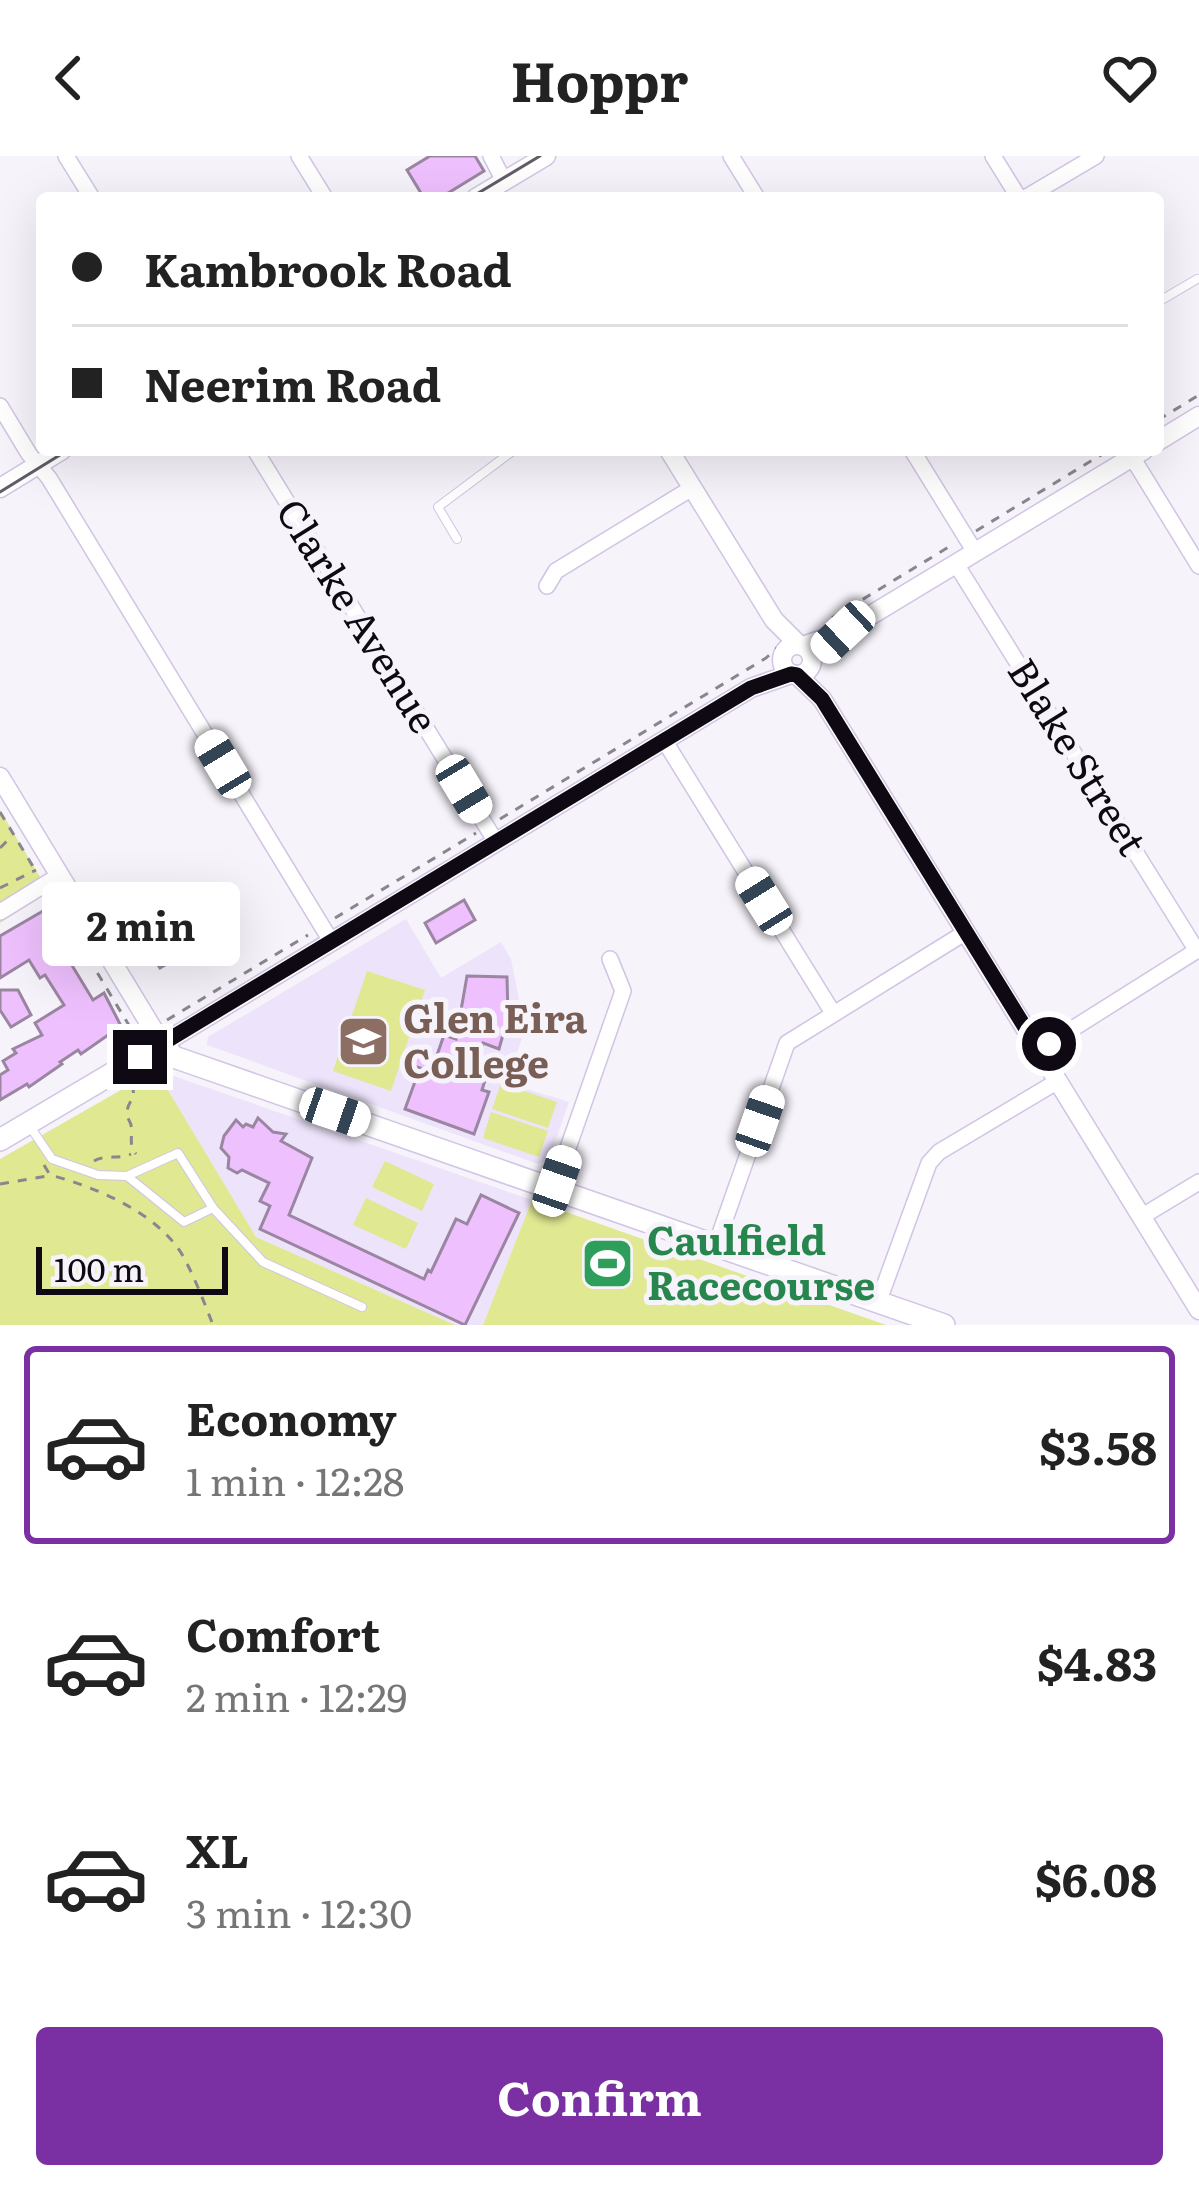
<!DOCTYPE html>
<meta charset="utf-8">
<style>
body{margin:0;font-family:Literata,serif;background:#f6f6f6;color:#222;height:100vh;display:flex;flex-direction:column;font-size:45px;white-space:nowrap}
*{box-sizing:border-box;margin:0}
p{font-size:39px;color:#767676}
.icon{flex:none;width:66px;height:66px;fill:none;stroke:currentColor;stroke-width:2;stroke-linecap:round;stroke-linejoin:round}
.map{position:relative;height:1169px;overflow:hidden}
.details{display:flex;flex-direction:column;background:#fff;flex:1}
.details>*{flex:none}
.top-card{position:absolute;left:36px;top:36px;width:1128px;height:264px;border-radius:12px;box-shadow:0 12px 48px #0002;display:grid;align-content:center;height:264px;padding:0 36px;background:#fff}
.scale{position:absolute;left:36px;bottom:30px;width:192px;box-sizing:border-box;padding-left:12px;border:6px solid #0e0913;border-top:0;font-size:33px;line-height:42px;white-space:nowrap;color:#0e0913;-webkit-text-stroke:9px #f6f3fa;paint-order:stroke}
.end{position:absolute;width:54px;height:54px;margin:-27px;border:15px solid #0e0913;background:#fff;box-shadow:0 0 0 6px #fff}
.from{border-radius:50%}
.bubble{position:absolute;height:84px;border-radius:12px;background:#fff;box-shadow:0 12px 48px #0002;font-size:39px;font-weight:700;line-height:84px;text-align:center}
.car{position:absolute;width:36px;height:72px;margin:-36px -18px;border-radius:15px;box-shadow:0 0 9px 3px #0007;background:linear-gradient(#fff 24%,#345 0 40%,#fff 0 76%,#345 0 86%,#fff 0)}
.top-card b{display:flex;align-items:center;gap:42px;height:114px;font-size:45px}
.top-card b+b{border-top:3px solid #e0e0e0}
.top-card i{width:30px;height:30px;background:#222}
ul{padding:21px 0 0;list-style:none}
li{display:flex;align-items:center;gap:36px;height:198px;margin:0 24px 18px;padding:0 12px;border:6px solid transparent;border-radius:12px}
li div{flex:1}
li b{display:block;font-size:45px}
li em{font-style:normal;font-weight:700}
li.current{border-color:#7a30a2}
li>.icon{width:108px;height:108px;stroke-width:1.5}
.cta{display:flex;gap:24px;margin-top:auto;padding:24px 36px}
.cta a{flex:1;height:138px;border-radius:12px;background:#7a30a2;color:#fff;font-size:48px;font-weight:700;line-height:138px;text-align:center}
header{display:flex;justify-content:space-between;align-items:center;height:156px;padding:0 36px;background:#fff;font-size:54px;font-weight:700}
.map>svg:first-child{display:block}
.built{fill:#ede3fb}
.green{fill:#e0e892}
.building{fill:#efc0fe;stroke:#9a86a1;stroke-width:3}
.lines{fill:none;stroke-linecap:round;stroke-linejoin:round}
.service-casing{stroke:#d1c4e4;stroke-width:10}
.minor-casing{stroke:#d1c4e4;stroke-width:18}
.tertiary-casing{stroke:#d1c4e4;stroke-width:21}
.secondary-casing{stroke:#d1c4e4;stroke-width:24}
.path{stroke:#8a868f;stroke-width:3;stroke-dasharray:9 9;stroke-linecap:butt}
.service{stroke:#fff;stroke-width:8}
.minor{stroke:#fff;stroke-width:15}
.tertiary{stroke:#fff;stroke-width:18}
.secondary{stroke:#fff;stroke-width:21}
.tram{stroke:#615c65;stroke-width:3}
.route{stroke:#0e0913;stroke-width:15}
.labels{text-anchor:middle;stroke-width:10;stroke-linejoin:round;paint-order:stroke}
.street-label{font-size:39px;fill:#0e0913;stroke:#f6f3fa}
.education-label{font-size:39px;font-weight:bold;fill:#785e54;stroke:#f6f3fa;text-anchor:start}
.leisure-label{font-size:39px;font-weight:bold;fill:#27864d;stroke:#f6f3fa;text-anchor:start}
</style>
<header><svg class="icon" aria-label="back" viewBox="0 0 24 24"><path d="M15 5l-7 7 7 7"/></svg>Hoppr<svg class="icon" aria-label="heart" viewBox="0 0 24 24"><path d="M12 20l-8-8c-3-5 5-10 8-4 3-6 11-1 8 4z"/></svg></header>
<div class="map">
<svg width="1199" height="1169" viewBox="0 0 1199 1169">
<rect width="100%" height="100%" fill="#f6f3fa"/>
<g class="built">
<polygon points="406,763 441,822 501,786 511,803 525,874 506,927 569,946 549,1003 538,1008 207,889 208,881"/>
<polygon points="156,914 532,1044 483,1169 455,1169 256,1081"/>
</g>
<g class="green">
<polygon points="0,654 49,736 0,767"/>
<polygon points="367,815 425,834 391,935 333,915"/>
<polygon points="156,914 256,1081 455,1169 0,1169 0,1003"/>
<polygon points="501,927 557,946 548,972 492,953"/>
<polygon points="491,956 548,975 539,1001 483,982"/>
<polygon points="385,1005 434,1028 422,1055 372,1031"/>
<polygon points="366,1042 418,1067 406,1093 353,1069"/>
<polygon points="532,1044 886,1169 483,1169"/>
</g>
<g class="building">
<polygon points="430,0 475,0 484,15 440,42 424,42 407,14"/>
<polygon points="464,744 475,764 436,787 425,767"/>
<polygon points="188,747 196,752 194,763 204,778 190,787 194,792 192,798 188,801 182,799 160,812 151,798 156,795 140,770 124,780 118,770 139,758 145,767"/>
<polygon points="43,755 52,770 49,771 53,778 93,844 104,837 121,870 81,898 78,894 60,906 62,908 29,931 27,928 0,944 0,919 8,914 3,905 16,897 13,893 42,879 35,867 64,849 45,819 40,822 29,804 0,822 0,780"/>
<polygon points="467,820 507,821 508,861 499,893 483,887 473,916 486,921 482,934 489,936 474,978 405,953 420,912 411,909 416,895 436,902 444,879 456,883"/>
<polygon points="0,834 18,834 31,859 11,871 0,854"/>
<polygon points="258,962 273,976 286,978 281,985 312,1002 289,1059 424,1123 428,1114 431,1116 456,1063 467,1068 481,1039 519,1057 465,1169 260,1073 270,1050 260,1045 269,1027 242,1014 237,1017 228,1012 229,1001 221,992 224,980 236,964 243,971 246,968 253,971"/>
</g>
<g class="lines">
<defs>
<g id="service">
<polyline points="1158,146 1197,123"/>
<polyline points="457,383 438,351 514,294"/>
<polyline points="29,969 52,1003 98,1019 127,1020 178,997 213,1052 263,1106 362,1151"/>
<polyline points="127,1020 184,1066 213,1052"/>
</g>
<g id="minor">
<polyline points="66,0 92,42"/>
<polyline points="299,0 325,42"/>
<polyline points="491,0 504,25"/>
<polyline points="731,0 757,42"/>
<polyline points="993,0 1019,42"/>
<polyline points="1025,42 1096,0"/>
<polyline points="0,250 29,298 49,322 331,785"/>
<polyline points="255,294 496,686"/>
<polyline points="912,294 975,396"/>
<polyline points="1132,301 1199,410"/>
<polyline points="956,408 1197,795"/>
<polyline points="547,430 556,415 692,332"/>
<polyline points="664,584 833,857"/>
<polyline points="0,756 60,719"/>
<polyline points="1039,894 1199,793"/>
<polyline points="554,1032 623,835 610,803"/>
<polyline points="1141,1061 1199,1026"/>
<polyline points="716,1089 787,887 966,776"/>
<polyline points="878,1147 929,1007 939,996 1058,925"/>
</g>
<g id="tertiary">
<polyline points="476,42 546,0"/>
<polyline points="1158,285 1199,260"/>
<polyline points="669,294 774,464 799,489"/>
<polyline points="0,332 62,294"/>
<circle cx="797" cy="504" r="15"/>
<polyline points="803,490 843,476 1144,294"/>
<polyline points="797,519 822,543 1199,1154"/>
<polyline points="0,621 162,888 751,532 791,518"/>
</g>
<polyline id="secondary" points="0,984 162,888 174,901 944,1169"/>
</defs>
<use href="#service" class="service-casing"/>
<use href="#minor" class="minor-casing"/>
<use href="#tertiary" class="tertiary-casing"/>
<use href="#secondary" class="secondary-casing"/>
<g class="path">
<polyline points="1158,264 1199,239"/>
<polyline points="976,375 1109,294"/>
<polyline points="832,462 952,389"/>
<polyline points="0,656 37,717"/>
<polyline points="500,663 766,502 777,492"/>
<polyline points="0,692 12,680"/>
<polyline points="0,732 36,714"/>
<polyline points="51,740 136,881"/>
<polyline points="335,762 476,677"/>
<polyline points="167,864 308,779"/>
<path d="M132,928C137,946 127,943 127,958C127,962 130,965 131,969C133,983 128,987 136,998"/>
<path d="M94,1005C105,998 119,1004 131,998"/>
<path d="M44,1009L50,1019C96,1031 158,1057 183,1100C195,1122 204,1146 213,1169"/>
<polyline points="0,1028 48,1020"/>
</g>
<use href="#service" class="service"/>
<use href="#minor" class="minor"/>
<use href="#tertiary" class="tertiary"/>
<use href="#secondary" class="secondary"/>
<g class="tram">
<polyline points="470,42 540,0"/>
<polyline points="0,336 68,294"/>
</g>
</g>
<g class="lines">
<polyline class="route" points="140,901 751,532 791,518 797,519 822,543 1039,894 1049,888"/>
</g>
<defs>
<symbol id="school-square" viewBox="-11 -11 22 22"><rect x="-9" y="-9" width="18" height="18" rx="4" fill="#8d6e63" stroke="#f6f3fa"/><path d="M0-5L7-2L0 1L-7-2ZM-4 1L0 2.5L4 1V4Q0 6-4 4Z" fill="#fff"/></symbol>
<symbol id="stadium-square" viewBox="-11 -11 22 22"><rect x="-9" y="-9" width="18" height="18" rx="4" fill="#2e9e5b" stroke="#f6f3fa"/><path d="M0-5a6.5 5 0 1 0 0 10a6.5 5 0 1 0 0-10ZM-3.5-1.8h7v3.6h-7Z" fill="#fff"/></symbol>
</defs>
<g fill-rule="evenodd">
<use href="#school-square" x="334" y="856" width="59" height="59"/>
<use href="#stadium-square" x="578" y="1078" width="59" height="59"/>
</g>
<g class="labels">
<g class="street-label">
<text transform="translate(357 460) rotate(58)" y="14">Clarke Avenue</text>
<text transform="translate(1077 601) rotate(58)" y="14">Blake Street</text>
</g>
<g class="education-label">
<text x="403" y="877">Glen Eira<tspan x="403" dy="45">College</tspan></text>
</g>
<g class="leisure-label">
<text x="647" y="1099">Caulfield<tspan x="647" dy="45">Racecourse</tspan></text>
</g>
</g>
</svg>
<div class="scale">100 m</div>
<i class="end from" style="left:1049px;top:888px"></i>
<i class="end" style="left:140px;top:901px"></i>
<div class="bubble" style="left:42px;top:726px;width:198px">2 min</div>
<i class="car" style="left:843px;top:476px;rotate:227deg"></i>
<i class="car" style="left:223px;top:608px;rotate:329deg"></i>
<i class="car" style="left:464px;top:633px;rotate:149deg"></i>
<i class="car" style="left:764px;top:745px;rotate:328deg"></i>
<i class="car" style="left:335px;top:956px;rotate:109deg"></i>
<i class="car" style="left:760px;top:965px;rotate:19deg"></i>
<i class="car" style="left:557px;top:1025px;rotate:19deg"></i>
<div class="top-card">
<b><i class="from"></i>Kambrook Road</b>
<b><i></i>Neerim Road</b>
</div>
</div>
<section class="details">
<ul>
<li class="current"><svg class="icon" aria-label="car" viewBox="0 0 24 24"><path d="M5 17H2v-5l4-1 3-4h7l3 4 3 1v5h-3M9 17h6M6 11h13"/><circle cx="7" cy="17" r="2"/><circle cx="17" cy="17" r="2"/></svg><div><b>Economy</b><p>1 min · 12:28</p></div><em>$3.58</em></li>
<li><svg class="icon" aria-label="car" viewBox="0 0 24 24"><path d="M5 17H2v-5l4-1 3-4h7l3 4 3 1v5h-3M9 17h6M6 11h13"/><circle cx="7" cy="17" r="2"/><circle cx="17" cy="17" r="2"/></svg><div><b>Comfort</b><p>2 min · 12:29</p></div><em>$4.83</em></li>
<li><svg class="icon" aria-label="car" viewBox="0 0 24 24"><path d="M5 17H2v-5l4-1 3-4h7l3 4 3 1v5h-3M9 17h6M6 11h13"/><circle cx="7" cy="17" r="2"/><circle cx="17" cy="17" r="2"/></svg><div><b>XL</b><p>3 min · 12:30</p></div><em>$6.08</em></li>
</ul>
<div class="cta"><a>Confirm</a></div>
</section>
